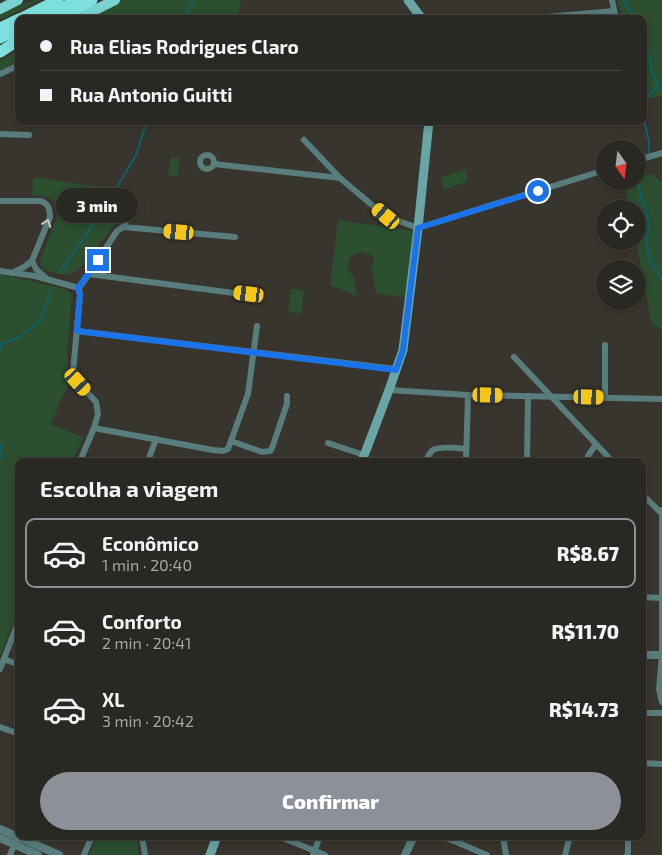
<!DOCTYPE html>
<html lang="pt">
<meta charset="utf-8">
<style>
body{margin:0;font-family:"Exo 2",sans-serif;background:#36342f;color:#f1f3f6;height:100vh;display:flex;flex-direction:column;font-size:19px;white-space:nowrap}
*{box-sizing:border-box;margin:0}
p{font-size:16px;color:#a5a6a5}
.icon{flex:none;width:28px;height:28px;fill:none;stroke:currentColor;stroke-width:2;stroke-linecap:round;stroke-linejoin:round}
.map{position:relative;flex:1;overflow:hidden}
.side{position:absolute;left:15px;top:458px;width:631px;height:382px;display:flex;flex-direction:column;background:#2a2822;border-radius:10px;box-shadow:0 2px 8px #0003,0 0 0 1px #464440}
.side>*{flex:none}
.top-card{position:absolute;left:15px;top:15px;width:632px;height:110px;border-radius:10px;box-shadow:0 2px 8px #0003,0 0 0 1px #464440;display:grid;align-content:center;height:110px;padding:0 25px;background:#2a2822}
.needle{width:32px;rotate:166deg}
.buttons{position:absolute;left:596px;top:140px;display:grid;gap:10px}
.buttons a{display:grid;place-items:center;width:50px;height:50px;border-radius:50%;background:#2a2822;box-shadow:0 2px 8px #0003,0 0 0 1px #464440;font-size:25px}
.end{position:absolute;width:22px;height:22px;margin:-11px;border:6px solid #1a73e8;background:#fff;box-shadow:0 0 0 2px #fff}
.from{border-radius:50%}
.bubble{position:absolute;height:35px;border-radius:18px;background:#2a2822;box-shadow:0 2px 8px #0003,0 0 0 1px #464440;font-size:16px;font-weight:800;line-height:35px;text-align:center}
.car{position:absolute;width:15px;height:30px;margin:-15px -8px;border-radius:6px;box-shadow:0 0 4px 1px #0007;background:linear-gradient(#f5c518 24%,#345 0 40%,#f5c518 0 76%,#345 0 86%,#f5c518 0)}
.top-card b{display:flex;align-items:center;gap:18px;height:48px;font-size:19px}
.top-card b+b{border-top:1px solid #464440}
.top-card i{width:12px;height:12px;background:#f1f3f6}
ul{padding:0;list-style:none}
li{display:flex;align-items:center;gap:15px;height:70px;margin:0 10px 8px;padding:0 15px;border:2px solid transparent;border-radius:10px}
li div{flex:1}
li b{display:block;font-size:19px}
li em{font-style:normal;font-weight:800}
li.active{border-color:#8c9099}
li>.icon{width:45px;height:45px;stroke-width:1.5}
h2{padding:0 25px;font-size:22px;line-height:60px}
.cta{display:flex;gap:10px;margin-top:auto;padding:10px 25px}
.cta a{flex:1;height:58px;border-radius:30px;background:#8c9099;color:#fff;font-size:20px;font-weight:800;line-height:58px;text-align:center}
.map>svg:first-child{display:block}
.green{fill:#2b4f2f}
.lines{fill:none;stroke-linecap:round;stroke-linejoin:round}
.stream{stroke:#0e616c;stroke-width:2}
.minor{stroke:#587d7c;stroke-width:6}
.tertiary{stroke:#587d7c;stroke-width:8}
.secondary{stroke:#68a5a4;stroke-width:9}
.trunk{stroke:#79d2d0;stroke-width:10}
.motorway{stroke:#7ee0de;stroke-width:11}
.oneway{stroke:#c5c9c5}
.route{stroke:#1a73e8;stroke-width:6}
</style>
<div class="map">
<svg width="662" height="855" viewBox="0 0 662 855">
<rect width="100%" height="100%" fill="#38352e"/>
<g class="green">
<polygon points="35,0 42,0 0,20 0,13"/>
<polygon points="122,0 241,0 237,19 86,19"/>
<polygon points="618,0 662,0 662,96 644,99 644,19 622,19"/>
<polygon points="19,51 19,61 0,70 0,60"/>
<polygon points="171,157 180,159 178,176 168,175"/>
<polygon points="465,169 468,181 444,190 441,178"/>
<polygon points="652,174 662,182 662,329 652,325 636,241 638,241 638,209 630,209 624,183 625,181 638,181 638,175"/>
<path d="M33,177L127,191L125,208L116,223L78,270C67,279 55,273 43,269C40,265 40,262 41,258L57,217C60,199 47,195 32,195Z"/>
<polygon points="338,220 414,231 406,298 376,293 372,270 374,256 361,252 351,256 347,267 354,278 357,296 330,285"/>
<polygon points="0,274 61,288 68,291 72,295 67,352 69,384 61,400 51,424 83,437 73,461 19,461 19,606 0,657"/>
<polygon points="291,289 304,290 301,314 288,312"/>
<polygon points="96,836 136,836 139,855 89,855"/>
</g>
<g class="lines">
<g class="stream">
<polyline points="623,0 629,10 632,19"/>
<polyline points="185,19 193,0"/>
<polyline points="644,46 651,61 651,70 658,86 646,99 644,107"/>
<polyline points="644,120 649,142 649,153"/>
<path d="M643,161C629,180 647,204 649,225C649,230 647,235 647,240C645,255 654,268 662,279"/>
<polyline points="60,272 104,209 136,155 147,121"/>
<polyline points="0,349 1,344 20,337 40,321 51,291"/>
<polyline points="0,444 2,456 0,458"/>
</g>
<g class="minor">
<polyline points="612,0 616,19"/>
<polyline points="525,19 614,11"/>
<polyline points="0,74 19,65"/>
<polyline points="0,134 29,135"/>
<polyline points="304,140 340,178 385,216 418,228 605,170"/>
<circle cx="207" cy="162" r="7"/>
<polyline points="638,160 662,153"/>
<polyline points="214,164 340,178"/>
<path d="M0,201H41C49,204 50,210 50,217L32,261L24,267L12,273"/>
<polyline points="123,227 235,237"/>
<polyline points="32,261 36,269 47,279"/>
<polyline points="0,271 35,276 79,288"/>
<polyline points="89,274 249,295"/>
<polyline points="79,288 80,295 73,372 78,382 96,402 98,414 94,428 80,461"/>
<polyline points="79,288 89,274 117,231 123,227 126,221 129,199"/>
<polyline points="77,331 396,369"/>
<polyline points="605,345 605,397"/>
<polyline points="514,357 612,461"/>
<polyline points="389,390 468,395 662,399"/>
<polyline points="94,428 213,450 223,451 228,449 248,394 257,326"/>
<polyline points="231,441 262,452 270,451 272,448 287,404 287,396"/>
<polyline points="328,443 364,455"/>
<polyline points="148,461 156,439"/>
<path d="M426,461C428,457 429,453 433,450C440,446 458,448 466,449"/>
<polyline points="466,461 468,395"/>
<polyline points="527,461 528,396"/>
<polyline points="587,461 588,456 596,444"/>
<polyline points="642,494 662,514"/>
<polyline points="662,510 662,655 659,689 662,702"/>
<polyline points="642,597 662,598"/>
<polyline points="4,659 19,665"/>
<polyline points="0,669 19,620"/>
<polyline points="642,713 662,713"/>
<polyline points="0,727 19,734"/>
<polyline points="642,763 662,764"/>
<polyline points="142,836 145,855"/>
<polyline points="278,836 325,855"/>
<polyline points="442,836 487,855"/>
<polyline points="503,836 506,855"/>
<polyline points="10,855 16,841"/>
<polyline points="84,855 92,836"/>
<polyline points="313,855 320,836"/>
<polyline points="565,855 570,836"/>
<polyline points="627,855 628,853 628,836"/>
</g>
<g class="tertiary">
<polyline points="642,655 662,655"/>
<polyline points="0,829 59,855"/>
<polyline points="0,838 38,855"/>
<polyline points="405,855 414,836"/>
</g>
<g class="secondary">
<polyline points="408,0 422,19"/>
<polyline points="362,461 389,390 403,350 418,228 429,121"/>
<polyline points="210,855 217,836"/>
</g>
<g class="trunk">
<polyline points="0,9 18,0"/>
<polyline points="77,19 115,0"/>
</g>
<g class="motorway">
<polyline points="20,19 58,0"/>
<polyline points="39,19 78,0"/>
<polyline points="58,19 92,0"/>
<polyline points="0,28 19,19"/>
<polyline points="0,38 19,29"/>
<polyline points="0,52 19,40"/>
</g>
</g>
<defs><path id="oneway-chevron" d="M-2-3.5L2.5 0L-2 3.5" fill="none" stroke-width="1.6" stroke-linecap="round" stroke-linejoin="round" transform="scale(1.25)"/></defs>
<use class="oneway" href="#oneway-chevron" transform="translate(47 223) rotate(-70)"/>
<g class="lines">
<polyline class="route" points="98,260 78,288 80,295 77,331 396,370 403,350 418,228 538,191"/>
</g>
</svg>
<div class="buttons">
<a><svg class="needle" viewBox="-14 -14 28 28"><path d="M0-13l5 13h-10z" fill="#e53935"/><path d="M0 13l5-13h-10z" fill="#a5a6a5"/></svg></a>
<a><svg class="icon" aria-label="locate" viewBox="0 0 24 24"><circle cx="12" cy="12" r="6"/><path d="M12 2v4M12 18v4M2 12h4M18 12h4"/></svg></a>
<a><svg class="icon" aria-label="layers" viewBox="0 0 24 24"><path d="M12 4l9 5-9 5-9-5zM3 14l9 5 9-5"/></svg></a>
</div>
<i class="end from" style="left:538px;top:191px"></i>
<i class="end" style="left:98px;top:260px"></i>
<div class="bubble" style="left:56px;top:188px;width:82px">3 min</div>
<i class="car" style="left:386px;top:216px;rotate:310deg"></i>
<i class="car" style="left:179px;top:232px;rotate:275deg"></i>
<i class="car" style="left:249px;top:294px;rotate:277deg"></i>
<i class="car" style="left:78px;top:382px;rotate:138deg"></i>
<i class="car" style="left:488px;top:395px;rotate:91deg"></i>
<i class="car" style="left:589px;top:397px;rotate:91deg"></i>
<div class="top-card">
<b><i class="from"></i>Rua Elias Rodrigues Claro</b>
<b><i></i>Rua Antonio Guitti</b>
</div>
<section class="side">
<h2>Escolha a viagem</h2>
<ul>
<li class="active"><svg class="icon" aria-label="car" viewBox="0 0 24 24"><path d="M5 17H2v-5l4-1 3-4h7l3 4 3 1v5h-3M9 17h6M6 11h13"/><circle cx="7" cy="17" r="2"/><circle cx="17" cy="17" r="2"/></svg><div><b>Econômico</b><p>1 min · 20:40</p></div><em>R$8.67</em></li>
<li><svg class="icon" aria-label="car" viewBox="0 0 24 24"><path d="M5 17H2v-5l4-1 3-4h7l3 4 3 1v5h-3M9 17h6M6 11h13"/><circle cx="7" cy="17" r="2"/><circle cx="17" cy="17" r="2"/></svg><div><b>Conforto</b><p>2 min · 20:41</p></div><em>R$11.70</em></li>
<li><svg class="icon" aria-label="car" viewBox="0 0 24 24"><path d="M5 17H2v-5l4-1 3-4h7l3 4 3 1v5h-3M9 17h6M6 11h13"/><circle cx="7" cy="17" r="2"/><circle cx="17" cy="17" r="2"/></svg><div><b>XL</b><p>3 min · 20:42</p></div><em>R$14.73</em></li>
</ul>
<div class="cta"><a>Confirmar</a></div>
</section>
</div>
